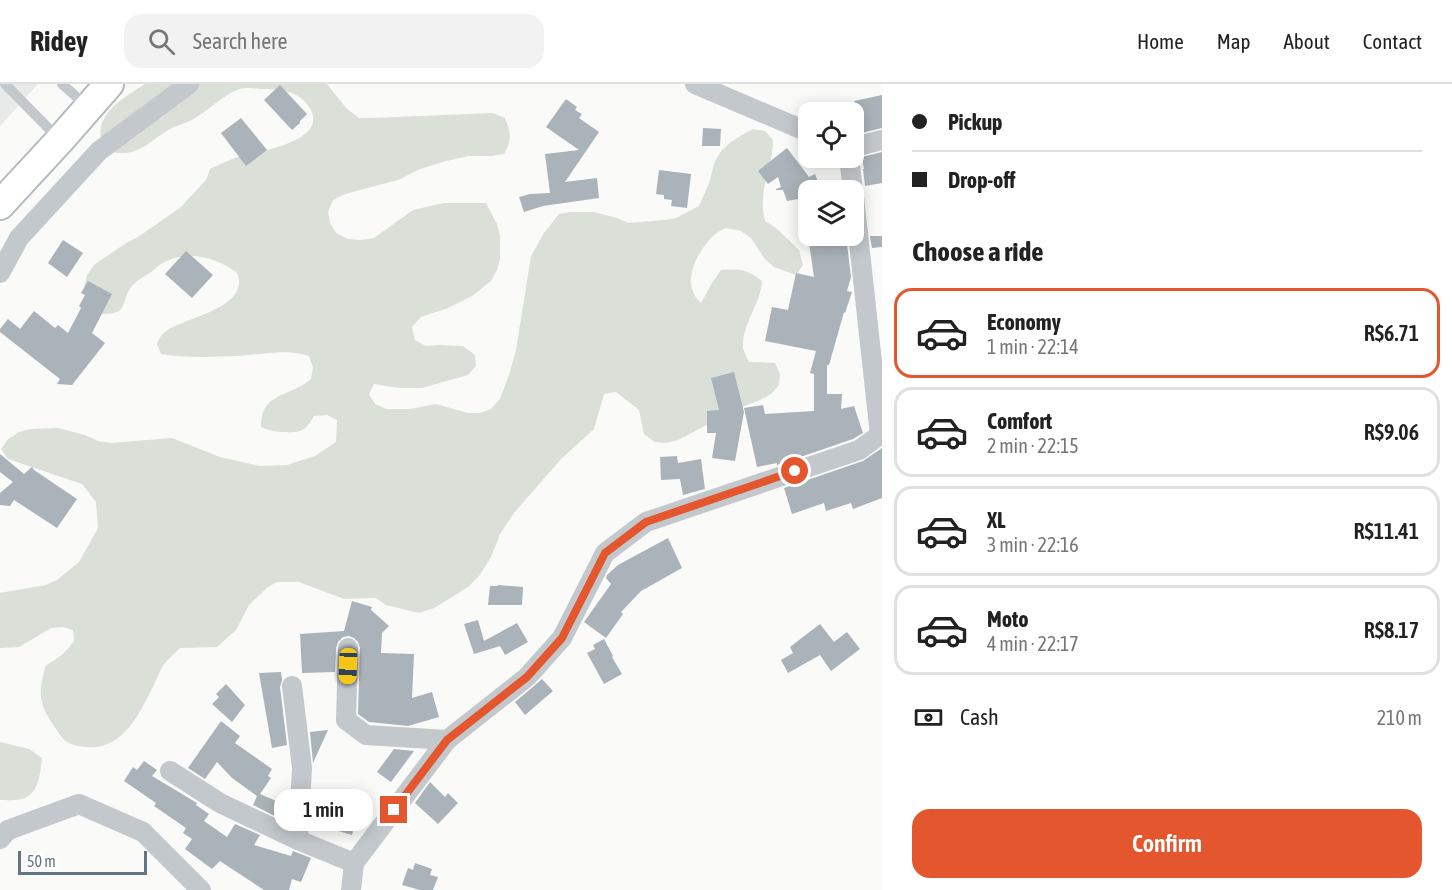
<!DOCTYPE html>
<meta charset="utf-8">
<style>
body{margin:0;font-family:"Asap Condensed",sans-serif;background:#f2f2f2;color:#222;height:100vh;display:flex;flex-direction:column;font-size:22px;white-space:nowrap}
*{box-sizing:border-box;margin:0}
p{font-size:20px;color:#767676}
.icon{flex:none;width:33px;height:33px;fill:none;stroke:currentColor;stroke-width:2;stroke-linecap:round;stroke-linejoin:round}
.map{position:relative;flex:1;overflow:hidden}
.side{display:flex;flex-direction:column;background:#fff;width:570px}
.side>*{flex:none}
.top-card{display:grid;align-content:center;height:132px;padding:0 30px;background:#fff}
.controls{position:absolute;left:798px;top:18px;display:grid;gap:12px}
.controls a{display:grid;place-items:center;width:66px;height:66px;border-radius:12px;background:#fff;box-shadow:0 3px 15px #0003;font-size:30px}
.scale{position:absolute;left:18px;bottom:15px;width:129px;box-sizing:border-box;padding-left:6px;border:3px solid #657683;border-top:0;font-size:16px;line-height:21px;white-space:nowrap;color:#657683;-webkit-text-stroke:4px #fff;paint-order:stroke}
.end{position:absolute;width:27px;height:27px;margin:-14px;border:8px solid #e4572e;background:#fff;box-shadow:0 0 0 3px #fff}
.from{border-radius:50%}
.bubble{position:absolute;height:42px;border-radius:18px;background:#fff;box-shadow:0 3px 15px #0003;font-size:20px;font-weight:600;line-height:42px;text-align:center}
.car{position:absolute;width:18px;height:36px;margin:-18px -9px;border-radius:8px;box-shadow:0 0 4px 2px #0007;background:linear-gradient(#f5c518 24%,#345 0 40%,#f5c518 0 76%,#345 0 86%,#f5c518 0)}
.top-card b{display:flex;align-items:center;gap:21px;height:57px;font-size:22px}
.top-card b+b{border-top:2px solid #e0e0e0}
.top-card i{width:15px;height:15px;background:#222}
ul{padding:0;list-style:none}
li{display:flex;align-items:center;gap:18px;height:90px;margin:0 12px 9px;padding:0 18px;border:3px solid #e0e0e0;border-radius:18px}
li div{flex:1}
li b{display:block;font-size:22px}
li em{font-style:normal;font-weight:600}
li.selected{border-color:#e4572e}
li>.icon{width:54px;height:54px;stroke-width:1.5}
h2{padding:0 30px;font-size:27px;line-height:72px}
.pay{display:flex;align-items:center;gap:15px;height:66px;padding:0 30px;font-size:22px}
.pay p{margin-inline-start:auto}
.cta{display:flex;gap:12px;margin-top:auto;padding:12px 30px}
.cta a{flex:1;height:69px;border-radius:18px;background:#e4572e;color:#fff;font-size:24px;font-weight:600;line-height:69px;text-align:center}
header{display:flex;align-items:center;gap:36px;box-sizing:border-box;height:84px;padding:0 30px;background:#fff;border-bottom:2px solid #e0e0e0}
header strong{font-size:28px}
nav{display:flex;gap:33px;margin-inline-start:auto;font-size:21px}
.search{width:420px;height:54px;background:#f2f2f2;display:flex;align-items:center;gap:15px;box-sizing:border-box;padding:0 21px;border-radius:18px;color:#767676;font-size:22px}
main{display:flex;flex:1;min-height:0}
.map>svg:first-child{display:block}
.built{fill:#e8e9e9}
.green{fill:#dadfd7}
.building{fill:#aab3b9}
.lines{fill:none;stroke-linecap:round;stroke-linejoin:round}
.secondary-casing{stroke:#b3babf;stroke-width:32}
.service{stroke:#c3c8cc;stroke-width:10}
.minor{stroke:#c3c8cc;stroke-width:20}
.secondary{stroke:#fff;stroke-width:28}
.route{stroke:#e4572e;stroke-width:8}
</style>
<header>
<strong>Ridey</strong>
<div class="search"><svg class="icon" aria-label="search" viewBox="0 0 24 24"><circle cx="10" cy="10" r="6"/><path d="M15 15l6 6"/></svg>Search here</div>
<nav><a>Home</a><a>Map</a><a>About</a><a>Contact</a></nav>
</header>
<main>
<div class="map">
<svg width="882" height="806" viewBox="0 0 882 806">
<rect width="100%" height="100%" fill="#fafaf8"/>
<polygon class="built" points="0,0 38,0 0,42"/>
<g class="green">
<path d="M145,0H327L347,25L359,34H372L493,29L505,34C511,49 512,56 504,70L492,72H469L446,77L420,85L398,96L345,110L333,116L328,128L330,139L336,149L348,155L361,156L374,154L413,126L444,119H486L497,140L500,152V175L497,186L491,197L472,212L448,224L421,233L412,243L415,256L426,262L439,261L463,262L475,271L476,282L468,291L422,304H399L374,300L369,310L375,320L386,325H410L436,320L468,329H480L491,325L500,315L509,291L516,266L531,172L544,149L559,130L570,128H593L617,134L628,139L665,136L676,134L699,122L709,99L715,77L722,66L731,58L742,51L753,45L765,47L773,56C773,85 757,106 765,137L776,144L799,166L803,181L796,191L774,183L765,175L751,154L741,147L726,144C722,146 717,148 714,151C701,163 685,190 693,207C694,212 698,216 701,219L712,199L721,186C741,185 746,185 762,197C761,220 741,242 743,264C744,269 747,273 749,278L775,279L780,290L779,301L771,310L760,316L737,325L678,356L666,359L655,358L644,350L639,326L616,308L604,310L594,345L561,375L514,429L500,450L491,473L479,492L468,503L434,524L419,529L386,521L376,514L344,515L299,498H277L268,503L249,521L236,546L217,563L180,564C175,569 169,574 164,580C160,586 157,594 154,601C139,630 123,667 85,663C69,661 64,658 56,645C39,621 37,610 46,581C58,575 66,568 74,557L73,546L63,543L51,544L19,563L0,564V509L46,501L57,496L79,478L98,444L96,418L82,400L8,375L1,365L8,355L19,348L31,345L58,344L85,351L98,357L111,359L172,354L220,373L259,382L287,381L299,377L315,372L336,358L337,336L327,331L314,332C306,346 302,349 286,348C276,348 270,347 261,343C261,314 278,314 299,303C303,301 307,298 311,295L313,284L309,272C285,264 261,271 236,272C211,273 185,274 161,270L157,260C159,256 161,250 165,248C183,234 237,227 239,199C239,196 238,192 237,189C219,174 189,166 167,177C161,179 156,184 151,188C145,192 137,196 132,202C119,218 131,230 102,230L84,204L87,191L94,181L126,159L138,153L181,123L206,96L210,85C218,81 227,77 235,74C256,68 332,58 309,23C298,6 279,5 260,5C253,4 244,3 237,6C222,12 209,26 195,34C187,39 178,41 170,45C144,60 137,76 104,66C90,32 120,16 145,0Z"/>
<path d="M0,658L29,665L42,674C40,688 40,707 25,714C19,717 7,716 0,716Z"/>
</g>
<g class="building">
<polygon points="280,1 307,30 300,37 300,39 292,46 264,16"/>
<polygon points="882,11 882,44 861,49 854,17"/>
<polygon points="566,15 577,23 575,26 582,30 579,34 599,48 565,98 597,94 599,114 543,122 524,128 519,113 530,110 550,109 545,70 579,66 546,43"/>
<polygon points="241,34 267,66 246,82 221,49"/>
<polygon points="703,44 721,45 720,62 702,62"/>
<polygon points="787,64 809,93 815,90 821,106 808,106 808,113 787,117 783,106 776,106 776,105 781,103 778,93 768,100 758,87"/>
<polygon points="882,68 882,99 865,102 863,85 864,85 862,73"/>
<polygon points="659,86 691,90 687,124 671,122 672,116 664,115 664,111 656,110"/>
<polygon points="808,152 846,152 851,193 847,207 852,208 845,229 844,228 829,281 827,281 827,310 842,310 841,325 854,322 863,349 853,355 777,381 777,379 757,383 744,324 763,321 765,330 814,327 814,290 810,289 816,267 765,257 772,223 788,226 796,189 814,193"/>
<polygon points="870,152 882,152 882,163 872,164"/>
<polygon points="63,156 83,169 67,193 48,179"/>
<polygon points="186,167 213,191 192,214 165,190"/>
<polygon points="88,197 112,210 92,249 105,259 72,301 57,300 60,295 0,248 0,245 8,235 20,245 34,227 55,244 58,241 68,249 81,224 79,222 85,211 81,209"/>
<polygon points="734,288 744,328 735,377 712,374 716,349 707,349 707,327 719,326 711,294"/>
<polygon points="882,364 882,414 853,425 851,419 826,427 824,419 792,430 784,404 863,377"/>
<polygon points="0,370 24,390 32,383 34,386 77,415 57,444 14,416 10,422 0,421 0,409 13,398 0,388"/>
<polygon points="677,372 678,379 701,375 705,405 683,411 680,395 661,396 660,373"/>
<polygon points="668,454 682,484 641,507 621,528 623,530 606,554 584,538 611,500 606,494 607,491 618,481"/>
<polygon points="498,501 523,503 522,521 488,521 490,502 498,502"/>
<polygon points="352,517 372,523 371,526 389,542 382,549 381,569 414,570 412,614 432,608 439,633 408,642 369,638 358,630 360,564 358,558 354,554 349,552 343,553 338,558 336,564 335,588 302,589 300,550 344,547"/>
<polygon points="478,536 484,557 517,539 528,558 505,571 500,562 474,570 464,540"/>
<polygon points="820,540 834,558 847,548 860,565 831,587 820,571 788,589 781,576 793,569 790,563"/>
<polygon points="604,555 613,572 612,573 622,590 604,600 587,569 595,565 593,561"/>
<polygon points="281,588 282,596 280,603 287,661 272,664 259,589"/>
<polygon points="542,595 553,607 525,631 515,618 534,602"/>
<polygon points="226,600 245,621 232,638 212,620 219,613 216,610"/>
<polygon points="221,637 240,652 235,659 272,685 268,692 271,694 260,710 288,722 287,738 253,721 257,712 232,694 217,678 205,695 188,684"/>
<polygon points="328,646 313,679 310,648"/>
<polygon points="394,665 414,667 391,698 377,688"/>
<polygon points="144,677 157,686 152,692 197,719 196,721 209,730 204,737 227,753 235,740 260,751 254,761 291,772 293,767 311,774 301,798 292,795 289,806 264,806 220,777 212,785 185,765 192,755 183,749 186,744 154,722 156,719 124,697 133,683 137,686"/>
<polygon points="430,698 445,713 448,709 458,719 438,740 415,719"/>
<polygon points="323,712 359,722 352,751 315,740"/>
<polygon points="415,779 432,785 430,791 438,793 433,806 420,806 402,801 408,784 413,786"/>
</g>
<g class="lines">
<defs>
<polyline id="secondary" points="0,121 60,56 109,0"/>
</defs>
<use href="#secondary" class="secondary-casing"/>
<g class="service">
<polyline points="5,0 60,56"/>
<polyline points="62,0 88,23"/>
</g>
<g class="minor">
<polyline points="695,0 808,48"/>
<polyline points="854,63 882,56"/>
<polyline points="849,74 853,106"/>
<polyline points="854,113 880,351 882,351"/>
<polyline points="0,189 19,154 99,67 189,0"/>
<polyline points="348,564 346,636 366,651 447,656"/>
<polyline points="292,602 302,684 298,756"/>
<polyline points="170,687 220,719 298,756 354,779"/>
<polyline points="0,755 8,746 79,720 143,748 201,806"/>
<polyline points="351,806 354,779 447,656 527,593 562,554 605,469 646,438 859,366 880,351"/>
</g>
<use href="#secondary" class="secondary"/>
</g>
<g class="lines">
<polyline class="route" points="394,726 447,656 527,593 562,554 605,469 646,438 795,387"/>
</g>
</svg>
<div class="controls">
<a><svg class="icon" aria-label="locate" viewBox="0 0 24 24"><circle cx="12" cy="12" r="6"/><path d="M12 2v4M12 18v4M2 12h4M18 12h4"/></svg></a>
<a><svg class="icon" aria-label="layers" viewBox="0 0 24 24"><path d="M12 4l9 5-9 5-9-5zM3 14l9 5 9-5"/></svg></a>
</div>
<div class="scale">50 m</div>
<i class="end from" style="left:795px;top:387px"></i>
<i class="end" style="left:394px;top:726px"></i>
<div class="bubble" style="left:274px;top:705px;width:99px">1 min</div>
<i class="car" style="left:348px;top:582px;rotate:182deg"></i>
</div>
<section class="side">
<div class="top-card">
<b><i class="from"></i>Pickup</b>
<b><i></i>Drop-off</b>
</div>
<h2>Choose a ride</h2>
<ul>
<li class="selected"><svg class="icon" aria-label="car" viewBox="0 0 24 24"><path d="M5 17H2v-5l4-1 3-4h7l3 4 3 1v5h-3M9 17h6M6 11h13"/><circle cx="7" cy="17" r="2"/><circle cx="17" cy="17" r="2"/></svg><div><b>Economy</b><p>1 min · 22:14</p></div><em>R$6.71</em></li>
<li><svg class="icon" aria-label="car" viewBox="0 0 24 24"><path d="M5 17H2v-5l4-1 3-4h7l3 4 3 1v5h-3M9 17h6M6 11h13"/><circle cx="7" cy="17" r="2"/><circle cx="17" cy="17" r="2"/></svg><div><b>Comfort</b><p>2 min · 22:15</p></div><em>R$9.06</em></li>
<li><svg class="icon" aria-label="car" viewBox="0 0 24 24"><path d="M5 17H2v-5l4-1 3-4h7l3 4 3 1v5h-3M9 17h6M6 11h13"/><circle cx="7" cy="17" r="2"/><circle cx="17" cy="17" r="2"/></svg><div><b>XL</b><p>3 min · 22:16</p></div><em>R$11.41</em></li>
<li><svg class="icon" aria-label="car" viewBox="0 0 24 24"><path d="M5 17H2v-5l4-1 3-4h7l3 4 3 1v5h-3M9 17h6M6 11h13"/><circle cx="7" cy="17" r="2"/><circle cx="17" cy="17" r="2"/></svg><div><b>Moto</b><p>4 min · 22:17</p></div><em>R$8.17</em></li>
</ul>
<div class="pay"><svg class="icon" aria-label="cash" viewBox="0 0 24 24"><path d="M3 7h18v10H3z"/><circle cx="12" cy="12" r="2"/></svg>Cash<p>210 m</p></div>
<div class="cta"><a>Confirm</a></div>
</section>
</main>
